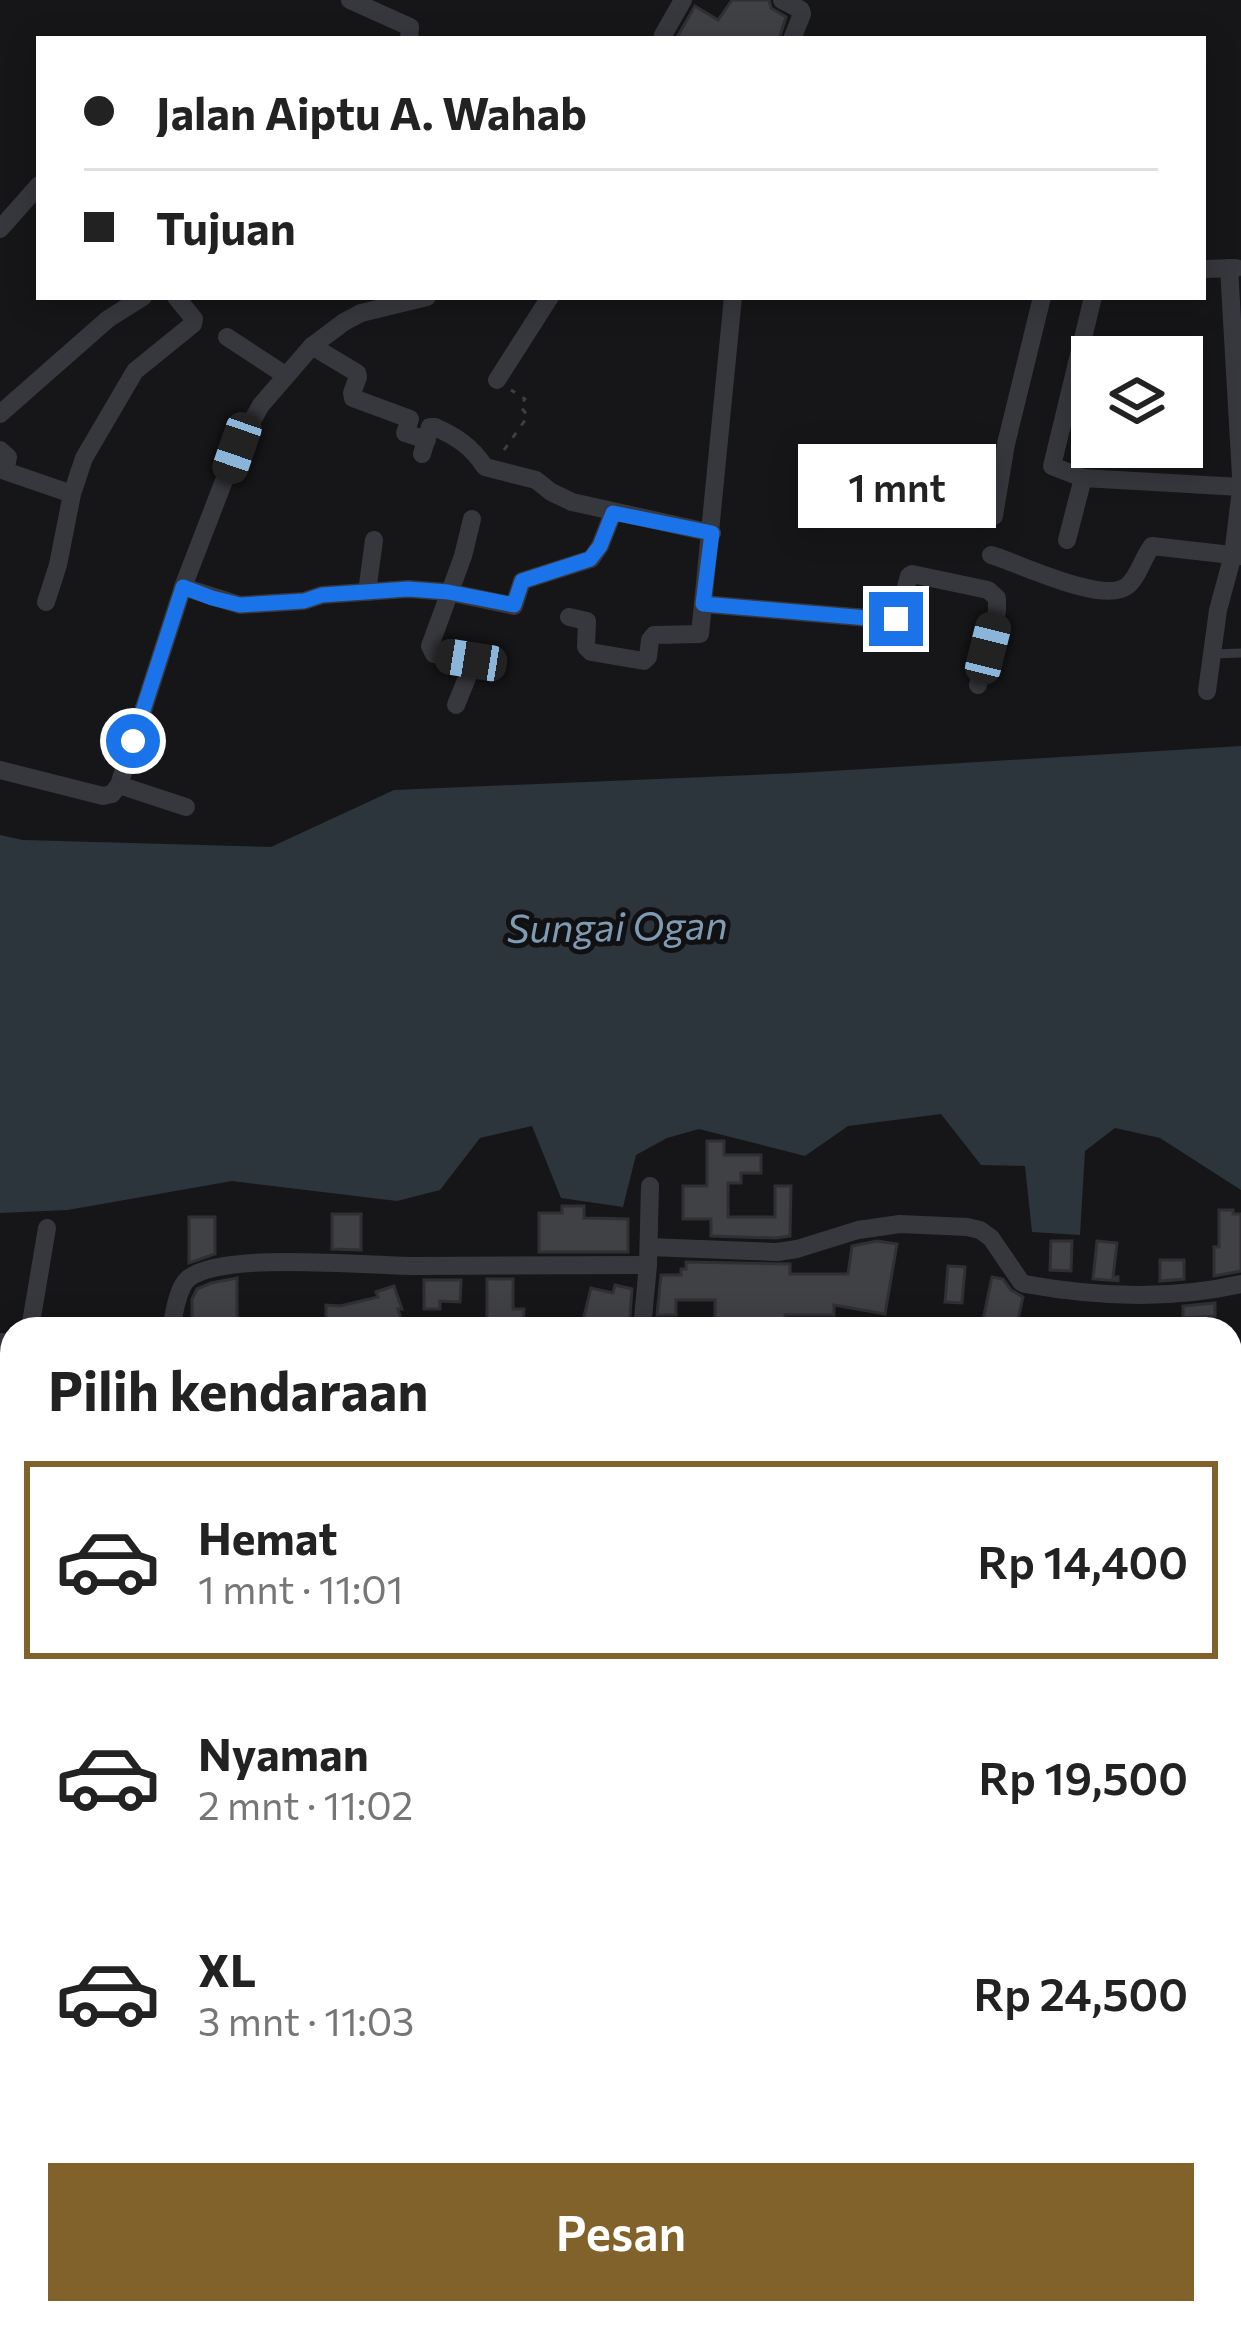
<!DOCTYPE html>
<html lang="id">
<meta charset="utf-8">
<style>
body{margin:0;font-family:Commissioner,sans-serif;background:#f6f6f6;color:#222;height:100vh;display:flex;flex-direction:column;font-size:45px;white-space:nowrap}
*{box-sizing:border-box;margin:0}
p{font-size:39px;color:#767676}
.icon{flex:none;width:66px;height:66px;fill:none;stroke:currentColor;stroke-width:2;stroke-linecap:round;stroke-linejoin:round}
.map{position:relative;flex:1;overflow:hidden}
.sheet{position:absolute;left:0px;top:1317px;width:1242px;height:1008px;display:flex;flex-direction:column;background:#fff;border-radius:36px 36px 0 0;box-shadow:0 6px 30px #0003}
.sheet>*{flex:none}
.hud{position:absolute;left:36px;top:36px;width:1170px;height:264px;border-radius:0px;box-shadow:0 6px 30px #0003;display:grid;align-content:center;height:264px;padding:0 48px;background:#fff}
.controls{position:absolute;left:1071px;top:336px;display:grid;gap:24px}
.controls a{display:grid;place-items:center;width:132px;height:132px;border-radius:0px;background:#fff;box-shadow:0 6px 30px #0003;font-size:60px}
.end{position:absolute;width:54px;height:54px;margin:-27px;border:15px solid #1a73e8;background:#fff;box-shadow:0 0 0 6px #fff}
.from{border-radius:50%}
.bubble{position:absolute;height:84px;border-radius:0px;background:#fff;box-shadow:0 6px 30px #0003;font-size:39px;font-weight:600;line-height:84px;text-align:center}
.car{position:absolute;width:36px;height:72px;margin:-36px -18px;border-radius:15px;box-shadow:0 0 9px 3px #0007;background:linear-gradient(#222 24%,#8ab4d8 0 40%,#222 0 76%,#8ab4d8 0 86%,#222 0)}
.hud b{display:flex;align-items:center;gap:42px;height:114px;font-size:45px}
.hud b+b{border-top:3px solid #e0e0e0}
.hud i{width:30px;height:30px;background:#222}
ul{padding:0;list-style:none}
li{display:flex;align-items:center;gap:36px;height:198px;margin:0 24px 18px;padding:0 24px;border:6px solid transparent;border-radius:0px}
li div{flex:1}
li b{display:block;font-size:45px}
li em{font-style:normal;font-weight:600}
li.on{border-color:#80622a}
li>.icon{width:108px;height:108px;stroke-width:1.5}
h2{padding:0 48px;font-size:54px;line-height:144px}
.cta{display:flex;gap:24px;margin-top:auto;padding:24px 48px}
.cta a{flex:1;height:138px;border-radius:0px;background:#80622a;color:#fff;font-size:48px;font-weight:600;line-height:138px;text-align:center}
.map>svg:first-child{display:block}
.water{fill:#2c353c}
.building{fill:#404145;stroke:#303034;stroke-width:3}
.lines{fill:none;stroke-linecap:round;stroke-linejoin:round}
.path{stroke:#3d3f44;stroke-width:3;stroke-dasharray:6 9;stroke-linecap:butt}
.service{stroke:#37383d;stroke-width:9}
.minor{stroke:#37383d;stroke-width:18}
.route{stroke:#1a73e8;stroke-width:15}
.labels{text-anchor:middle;stroke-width:10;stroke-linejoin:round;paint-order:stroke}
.water-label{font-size:39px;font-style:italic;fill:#7f9bb3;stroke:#111113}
</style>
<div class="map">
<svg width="1241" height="2325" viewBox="0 0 1241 2325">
<rect width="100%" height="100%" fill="#161618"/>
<polygon class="water" points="1241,746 1241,1190 1160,1138 1115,1128 1085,1151 1080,1235 1032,1232 1025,1166 981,1165 941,1114 848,1126 805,1156 699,1129 667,1138 636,1155 623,1207 561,1198 532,1126 480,1138 440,1190 397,1201 232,1181 68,1210 0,1213 0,835 23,840 271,847 394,790 798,773"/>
<g class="building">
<polygon points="732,0 769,0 771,8 786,17 779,39 676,39 695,6 718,20"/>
<polygon points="707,1141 724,1141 724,1155 761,1155 761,1173 741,1173 741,1183 728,1183 728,1217 775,1217 775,1186 791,1186 790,1236 776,1238 711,1236 711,1219 683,1219 683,1186 707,1186"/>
<polygon points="562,1206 584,1206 584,1218 628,1219 628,1252 539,1252 539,1213 562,1213"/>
<polygon points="1219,1210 1233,1210 1233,1214 1241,1214 1241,1271 1214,1276 1214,1247 1219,1247"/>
<polygon points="332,1214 361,1214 361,1250 332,1249"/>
<polygon points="189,1217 215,1217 215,1254 189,1263"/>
<polygon points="877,1241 897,1244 885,1314 834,1305 834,1315 785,1315 785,1329 715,1329 715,1300 676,1300 676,1315 657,1315 661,1275 681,1275 681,1269 686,1269 686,1262 790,1264 790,1274 848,1274 852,1246"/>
<polygon points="1051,1241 1072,1241 1071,1271 1050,1270"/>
<polygon points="1097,1241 1117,1243 1113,1277 1118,1277 1118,1281 1093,1279"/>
<polygon points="1160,1260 1184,1260 1184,1279 1160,1281"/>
<polygon points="948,1266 965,1267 962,1303 945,1302"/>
<polygon points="992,1277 1003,1279 1011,1290 1023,1297 1016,1329 981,1329"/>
<polygon points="237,1278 237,1329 213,1329 213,1323 192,1323 192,1299 197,1289 211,1283"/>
<polygon points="487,1279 513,1279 513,1309 524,1309 523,1329 487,1328"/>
<polygon points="424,1280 461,1280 460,1302 440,1301 440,1309 424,1309"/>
<polygon points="615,1285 632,1289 629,1329 605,1329 605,1325 583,1320 591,1288 613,1293"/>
<polygon points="394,1286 402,1309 398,1309 404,1329 326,1329 326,1305 340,1306 378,1297 376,1292"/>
<polygon points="1215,1303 1215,1316 1183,1318 1183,1306"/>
</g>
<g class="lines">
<polyline class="path" points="504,450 528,416 520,406 525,399 511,390"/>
<polyline class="service" points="1212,654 1241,653"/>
<g class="minor">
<polyline points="350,0 410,27 409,39"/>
<polyline points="782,0 801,10 802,14 792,39"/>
<polyline points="663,35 683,0"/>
<polyline points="0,229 39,185"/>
<polyline points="1229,268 1241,476"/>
<polyline points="1203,269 1236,268"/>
<polyline points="1093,297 1052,466 1083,478 1241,487"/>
<polyline points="227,337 285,375"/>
<polyline points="312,346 357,373 358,377 352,393 353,398 410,419 405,433 427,440"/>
<polyline points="497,380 550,297"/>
<polyline points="0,414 108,319 143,297"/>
<polyline points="0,450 8,457 5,471 72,494"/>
<path d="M422,454L430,427H435C457,437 471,446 485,467L536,480L551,492L572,502L712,533"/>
<polyline points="994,516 1006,444 1042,297"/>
<polyline points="1067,540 1083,478"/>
<path d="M991,555C1019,563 1103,605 1127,586C1138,578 1143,557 1152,546L1241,556"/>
<polyline points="183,587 240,605 304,601 322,595 408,589 448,592 514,606 522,581 591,559 600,546 613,513"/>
<polyline points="367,592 374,540"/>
<polyline points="46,602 58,565 72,494 84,458 135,371 193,324 194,319 176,297"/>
<polyline points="703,604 891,620 899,613 909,576 912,574 988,590 997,598 997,611 978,685"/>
<polyline points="569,617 587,621 586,647 591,652 644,661 648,657 650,640 654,635 700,634 733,297"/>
<polyline points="1207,691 1218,610 1233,555 1241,490"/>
<polyline points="456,705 473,663 471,660 434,654 430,646 463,556 472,519"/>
<polyline points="0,770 103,796 112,794 119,785 183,587 237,447 261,405 312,346 344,322 361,313 427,297"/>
<polyline points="119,785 186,807"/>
<path d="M649,1247L777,1252L797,1249L858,1230L900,1224L967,1227L980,1230L991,1238L1021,1282L1025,1284C1096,1297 1171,1300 1241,1284"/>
<polyline points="30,1329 47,1228"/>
<path d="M171,1329C174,1315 177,1287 189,1278C224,1251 370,1266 417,1266C494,1266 571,1266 648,1265"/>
<polyline points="642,1329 648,1265 650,1186"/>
<polyline points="0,1342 12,1343"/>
<polyline points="1230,2181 1241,2159"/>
<polyline points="1159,2325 1165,2313"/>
</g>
</g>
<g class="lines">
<polyline class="route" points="133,741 183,587 212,598 240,605 304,601 322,595 408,589 448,592 514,605 522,581 590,559 600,546 613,513 712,533 703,604 891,620 896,619"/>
</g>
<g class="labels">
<g class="water-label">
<text transform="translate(617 927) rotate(-1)" y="14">Sungai Ogan</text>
</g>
</g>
</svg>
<div class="controls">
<a><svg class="icon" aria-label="layers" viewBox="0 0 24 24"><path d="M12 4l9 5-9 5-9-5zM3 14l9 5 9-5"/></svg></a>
</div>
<i class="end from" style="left:133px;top:741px"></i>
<i class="end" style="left:896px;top:619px"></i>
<div class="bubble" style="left:798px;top:444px;width:198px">1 mnt</div>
<i class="car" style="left:237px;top:448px;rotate:199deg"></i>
<i class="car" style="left:988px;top:648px;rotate:14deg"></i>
<i class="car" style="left:471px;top:660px;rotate:279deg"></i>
<div class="hud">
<b><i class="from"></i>Jalan Aiptu A. Wahab</b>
<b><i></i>Tujuan</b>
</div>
<section class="sheet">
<h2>Pilih kendaraan</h2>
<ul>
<li class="on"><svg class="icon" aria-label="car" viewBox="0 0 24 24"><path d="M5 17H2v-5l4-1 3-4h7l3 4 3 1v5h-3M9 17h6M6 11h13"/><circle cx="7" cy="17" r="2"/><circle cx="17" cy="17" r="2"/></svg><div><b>Hemat</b><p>1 mnt · 11:01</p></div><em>Rp 14,400</em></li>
<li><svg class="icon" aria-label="car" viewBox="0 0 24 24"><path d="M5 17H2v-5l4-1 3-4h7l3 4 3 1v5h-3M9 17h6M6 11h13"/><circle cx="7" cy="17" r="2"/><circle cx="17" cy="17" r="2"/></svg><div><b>Nyaman</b><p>2 mnt · 11:02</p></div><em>Rp 19,500</em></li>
<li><svg class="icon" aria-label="car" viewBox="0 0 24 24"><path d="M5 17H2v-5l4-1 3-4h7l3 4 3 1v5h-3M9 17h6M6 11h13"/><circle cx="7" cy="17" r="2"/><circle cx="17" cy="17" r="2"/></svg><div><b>XL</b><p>3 mnt · 11:03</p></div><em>Rp 24,500</em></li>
</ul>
<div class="cta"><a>Pesan</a></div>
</section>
</div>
